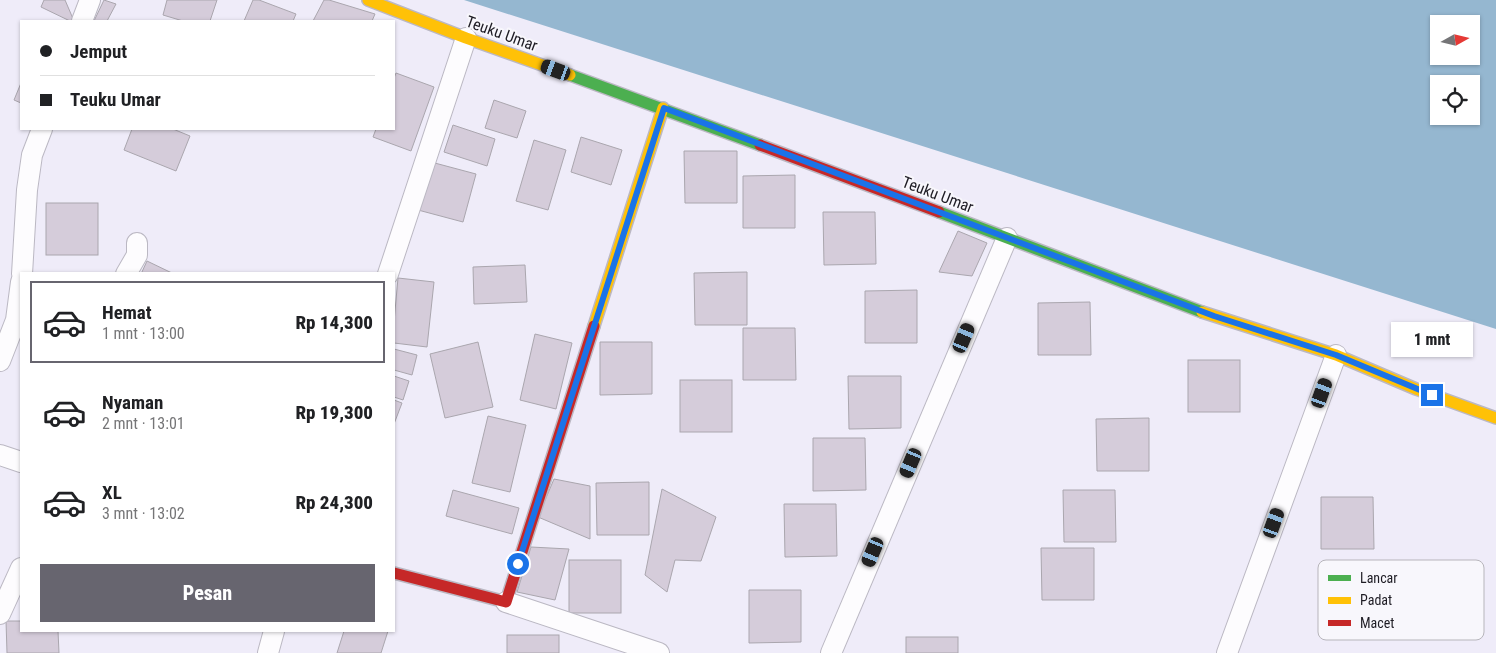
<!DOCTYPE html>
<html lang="id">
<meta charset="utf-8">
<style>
body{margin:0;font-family:"Roboto Condensed",sans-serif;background:#f6f6f6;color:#202124;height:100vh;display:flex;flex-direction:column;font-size:19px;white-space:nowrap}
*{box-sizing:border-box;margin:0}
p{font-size:16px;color:#757577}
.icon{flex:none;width:28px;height:28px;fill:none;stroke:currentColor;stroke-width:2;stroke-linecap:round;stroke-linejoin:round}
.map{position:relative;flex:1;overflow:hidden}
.side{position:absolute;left:20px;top:272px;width:375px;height:360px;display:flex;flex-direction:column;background:#fff;border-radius:0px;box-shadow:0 1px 4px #0004}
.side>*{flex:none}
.banner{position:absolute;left:20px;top:20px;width:375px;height:110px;border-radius:0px;box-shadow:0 1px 4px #0004;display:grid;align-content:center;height:110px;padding:0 20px;background:#fff}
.needle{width:32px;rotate:82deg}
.fabs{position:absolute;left:1430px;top:15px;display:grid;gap:10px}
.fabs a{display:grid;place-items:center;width:50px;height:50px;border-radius:0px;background:#fff;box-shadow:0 1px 4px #0004;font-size:25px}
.end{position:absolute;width:22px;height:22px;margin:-11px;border:6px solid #1a73e8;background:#fff;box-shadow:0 0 0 2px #fff}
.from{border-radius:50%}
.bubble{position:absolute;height:35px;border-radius:0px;background:#fff;box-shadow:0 1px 4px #0004;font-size:16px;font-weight:800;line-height:35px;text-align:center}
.car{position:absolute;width:15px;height:30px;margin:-15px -8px;border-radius:6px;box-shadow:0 0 4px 1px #0007;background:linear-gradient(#222 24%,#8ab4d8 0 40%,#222 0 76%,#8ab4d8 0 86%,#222 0)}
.banner b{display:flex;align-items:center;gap:18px;height:48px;font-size:19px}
.banner b+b{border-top:1px solid #e0e0e0}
.banner i{width:12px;height:12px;background:#202124}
ul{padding:9px 0 0;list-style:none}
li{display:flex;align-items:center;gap:15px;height:82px;margin:0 10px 8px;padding:0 10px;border:2px solid transparent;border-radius:0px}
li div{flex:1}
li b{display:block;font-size:19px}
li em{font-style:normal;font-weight:800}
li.active{border-color:#67656f}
li>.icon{width:45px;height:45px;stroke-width:1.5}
.primary-button{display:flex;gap:10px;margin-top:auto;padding:10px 20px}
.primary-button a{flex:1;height:58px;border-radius:0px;background:#67656f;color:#fff;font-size:20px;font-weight:800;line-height:58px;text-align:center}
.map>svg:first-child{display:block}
.water{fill:#95b7d0;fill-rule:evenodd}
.building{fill:#d5ccda;stroke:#aaa6ae}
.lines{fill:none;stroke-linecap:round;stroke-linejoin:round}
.street-casing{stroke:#bbb8c3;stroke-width:22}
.fast-casing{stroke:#bbb8c3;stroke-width:14}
.slow-casing{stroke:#bbb8c3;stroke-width:14}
.jam-casing{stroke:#bbb8c3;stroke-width:14}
.street{stroke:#fdfcfe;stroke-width:20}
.fast{stroke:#4caf50;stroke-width:11}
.slow{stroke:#ffc107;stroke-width:11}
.jam{stroke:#c62828;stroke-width:11}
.route{stroke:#1a73e8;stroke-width:6}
.labels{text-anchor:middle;stroke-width:4;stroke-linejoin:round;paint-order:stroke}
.street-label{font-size:16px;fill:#1e1c24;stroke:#f8f7fc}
.key{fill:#f8f7fc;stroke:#b7b5bb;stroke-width:1}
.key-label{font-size:14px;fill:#1e1c24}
</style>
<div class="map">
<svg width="1496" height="653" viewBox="0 0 1496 653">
<rect width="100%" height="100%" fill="#efecf9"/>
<path class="water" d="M464,0H1496V329ZM1439,24H1471V56H1439ZM1439,84H1471V116H1439Z"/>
<g class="building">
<polygon points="44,0 65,0 74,21 70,21 41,7"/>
<polygon points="104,0 116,4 107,21 94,21"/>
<polygon points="167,0 217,0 210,21 183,21 163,15"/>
<polygon points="253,0 259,0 296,14 293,21 244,21"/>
<polygon points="324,0 329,0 375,14 372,21 313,21"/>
<polygon points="396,73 434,87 411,151 373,137 376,129 394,129 394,78"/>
<polygon points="21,83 21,103 14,100"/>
<polygon points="494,100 526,111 517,138 485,128"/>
<polygon points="453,125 495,139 487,166 444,152"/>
<polygon points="132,129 173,129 190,136 176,171 124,150"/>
<polygon points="581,137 622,150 611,185 571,172"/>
<polygon points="534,140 566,150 548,210 516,201"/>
<polygon points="684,151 737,151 737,203 685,203"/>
<polygon points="431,162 476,174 463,222 418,210"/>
<polygon points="795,175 795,228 743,228 743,176"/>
<rect x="46" y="203" width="52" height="52"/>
<polygon points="823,212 875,212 876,264 824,265"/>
<polygon points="958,231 987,243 972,276 939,272"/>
<polygon points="147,261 174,274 141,274"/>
<polygon points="525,265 527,302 474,304 473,267"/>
<polygon points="747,272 747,325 695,325 694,273"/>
<polygon points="398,278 434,282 427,347 394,343 394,322"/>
<polygon points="917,290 917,343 865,343 865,291"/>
<polygon points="1090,302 1091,355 1038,355 1038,303"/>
<polygon points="743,328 795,328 796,380 743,380"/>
<polygon points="535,334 572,343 556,409 520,400"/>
<polygon points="478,342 493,407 445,418 430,354"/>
<polygon points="600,342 652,342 652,394 600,395"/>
<polygon points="394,349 417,355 412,375 394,370"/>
<rect x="1188" y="360" width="52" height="52"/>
<polygon points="394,376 409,381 403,400 394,397"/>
<polygon points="848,376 901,376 901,428 849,429"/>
<rect x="680" y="380" width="52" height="52"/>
<polygon points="394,400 402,403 394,424"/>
<polygon points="488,416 526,425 510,492 472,483"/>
<polygon points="1149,418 1149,471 1097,471 1096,419"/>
<polygon points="813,438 865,438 866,490 813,491"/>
<polygon points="554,479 590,486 590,539 538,517"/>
<polygon points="649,482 649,535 597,535 596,483"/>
<polygon points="662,489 716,517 701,561 675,560 667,592 645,575"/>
<polygon points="453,490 519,508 512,534 446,516"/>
<polygon points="1063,490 1115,490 1116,542 1064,542"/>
<polygon points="1321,497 1373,497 1374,549 1321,549"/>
<polygon points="784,504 836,504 837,556 785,557"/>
<polygon points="531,547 569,549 555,600 517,592"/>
<polygon points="1041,548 1094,548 1094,600 1042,600"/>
<rect x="569" y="560" width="52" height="53"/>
<polygon points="749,590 801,590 801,642 749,643"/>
<polygon points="6,621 21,621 21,631 58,631 59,653 7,653"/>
<polygon points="344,631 388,631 381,653 337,653"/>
<rect x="507" y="635" width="52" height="18"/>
<rect x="906" y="637" width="52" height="16"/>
</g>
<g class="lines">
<defs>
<g id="street">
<polyline points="82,21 90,0"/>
<polyline points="22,274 27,190 32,155 42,129"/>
<polyline points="126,274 137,255 137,243"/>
<polyline points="388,274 466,38"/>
<polyline points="0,361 16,320 21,282"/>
<polyline points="0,455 21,462"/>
<polyline points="506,602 659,653"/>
<polyline points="0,614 21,568"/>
<polyline points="268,653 274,631"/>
<polyline points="831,653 1007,238"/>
<polyline points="1227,653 1336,355"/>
</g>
<g id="fast">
<polyline points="570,75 760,145"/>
<polyline points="939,212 1202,312"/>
</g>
<g id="slow">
<polyline points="368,0 466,38 570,75"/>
<polyline points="1202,312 1336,355 1416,389 1496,418"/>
<polyline points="594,326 663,108"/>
</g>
<g id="jam">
<polyline points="760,145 939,212"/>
<polyline points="394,573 506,602 594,326"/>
</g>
</defs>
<use href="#street" class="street-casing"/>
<use href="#fast" class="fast-casing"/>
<use href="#slow" class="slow-casing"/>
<use href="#jam" class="jam-casing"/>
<use href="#street" class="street"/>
<use href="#fast" class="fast"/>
<use href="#slow" class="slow"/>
<use href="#jam" class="jam"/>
</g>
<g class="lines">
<polyline class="route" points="518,564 664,108 1214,316 1336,355 1432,395"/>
</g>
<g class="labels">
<g class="street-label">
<text transform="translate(502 33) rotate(20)" y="6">Teuku Umar</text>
<text transform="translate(938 194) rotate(21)" y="6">Teuku Umar</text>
</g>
</g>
<rect x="1318" y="560" width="166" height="80" rx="8" class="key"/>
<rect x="1328" y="575" width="23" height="6" fill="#4caf50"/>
<rect x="1328" y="597" width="23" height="7" fill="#ffc107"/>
<rect x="1328" y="620" width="23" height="6" fill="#c62828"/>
<g class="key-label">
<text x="1360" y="583">Lancar</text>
<text x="1360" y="605">Padat</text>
<text x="1360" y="628">Macet</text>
</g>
</svg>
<div class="fabs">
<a><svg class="needle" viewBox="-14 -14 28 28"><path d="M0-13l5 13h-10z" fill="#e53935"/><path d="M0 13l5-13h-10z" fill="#757577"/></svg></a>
<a><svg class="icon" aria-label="locate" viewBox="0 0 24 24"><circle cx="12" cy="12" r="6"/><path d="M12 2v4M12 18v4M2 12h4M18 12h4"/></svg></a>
</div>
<i class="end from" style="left:518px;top:564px"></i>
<i class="end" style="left:1432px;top:395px"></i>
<div class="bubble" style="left:1391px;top:322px;width:82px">1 mnt</div>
<i class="car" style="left:556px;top:70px;rotate:290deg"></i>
<i class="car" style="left:964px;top:338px;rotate:23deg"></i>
<i class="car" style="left:1322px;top:393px;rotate:20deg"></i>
<i class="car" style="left:911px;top:463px;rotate:203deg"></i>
<i class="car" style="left:1274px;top:523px;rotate:20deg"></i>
<i class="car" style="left:873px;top:552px;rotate:203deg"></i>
<div class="banner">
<b><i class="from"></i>Jemput</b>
<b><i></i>Teuku Umar</b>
</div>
<section class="side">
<ul>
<li class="active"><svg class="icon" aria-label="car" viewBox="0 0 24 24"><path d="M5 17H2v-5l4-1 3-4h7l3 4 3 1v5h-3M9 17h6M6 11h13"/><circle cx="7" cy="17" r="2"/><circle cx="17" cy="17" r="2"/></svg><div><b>Hemat</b><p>1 mnt · 13:00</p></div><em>Rp 14,300</em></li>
<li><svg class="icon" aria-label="car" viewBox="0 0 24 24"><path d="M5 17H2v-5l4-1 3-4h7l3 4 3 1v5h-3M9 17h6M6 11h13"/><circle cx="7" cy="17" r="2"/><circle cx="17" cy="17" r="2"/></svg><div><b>Nyaman</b><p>2 mnt · 13:01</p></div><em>Rp 19,300</em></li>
<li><svg class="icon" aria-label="car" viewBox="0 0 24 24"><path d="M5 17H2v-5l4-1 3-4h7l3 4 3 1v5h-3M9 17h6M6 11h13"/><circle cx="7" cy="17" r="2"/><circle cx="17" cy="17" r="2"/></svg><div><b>XL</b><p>3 mnt · 13:02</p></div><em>Rp 24,300</em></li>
</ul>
<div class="primary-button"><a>Pesan</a></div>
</section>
</div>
